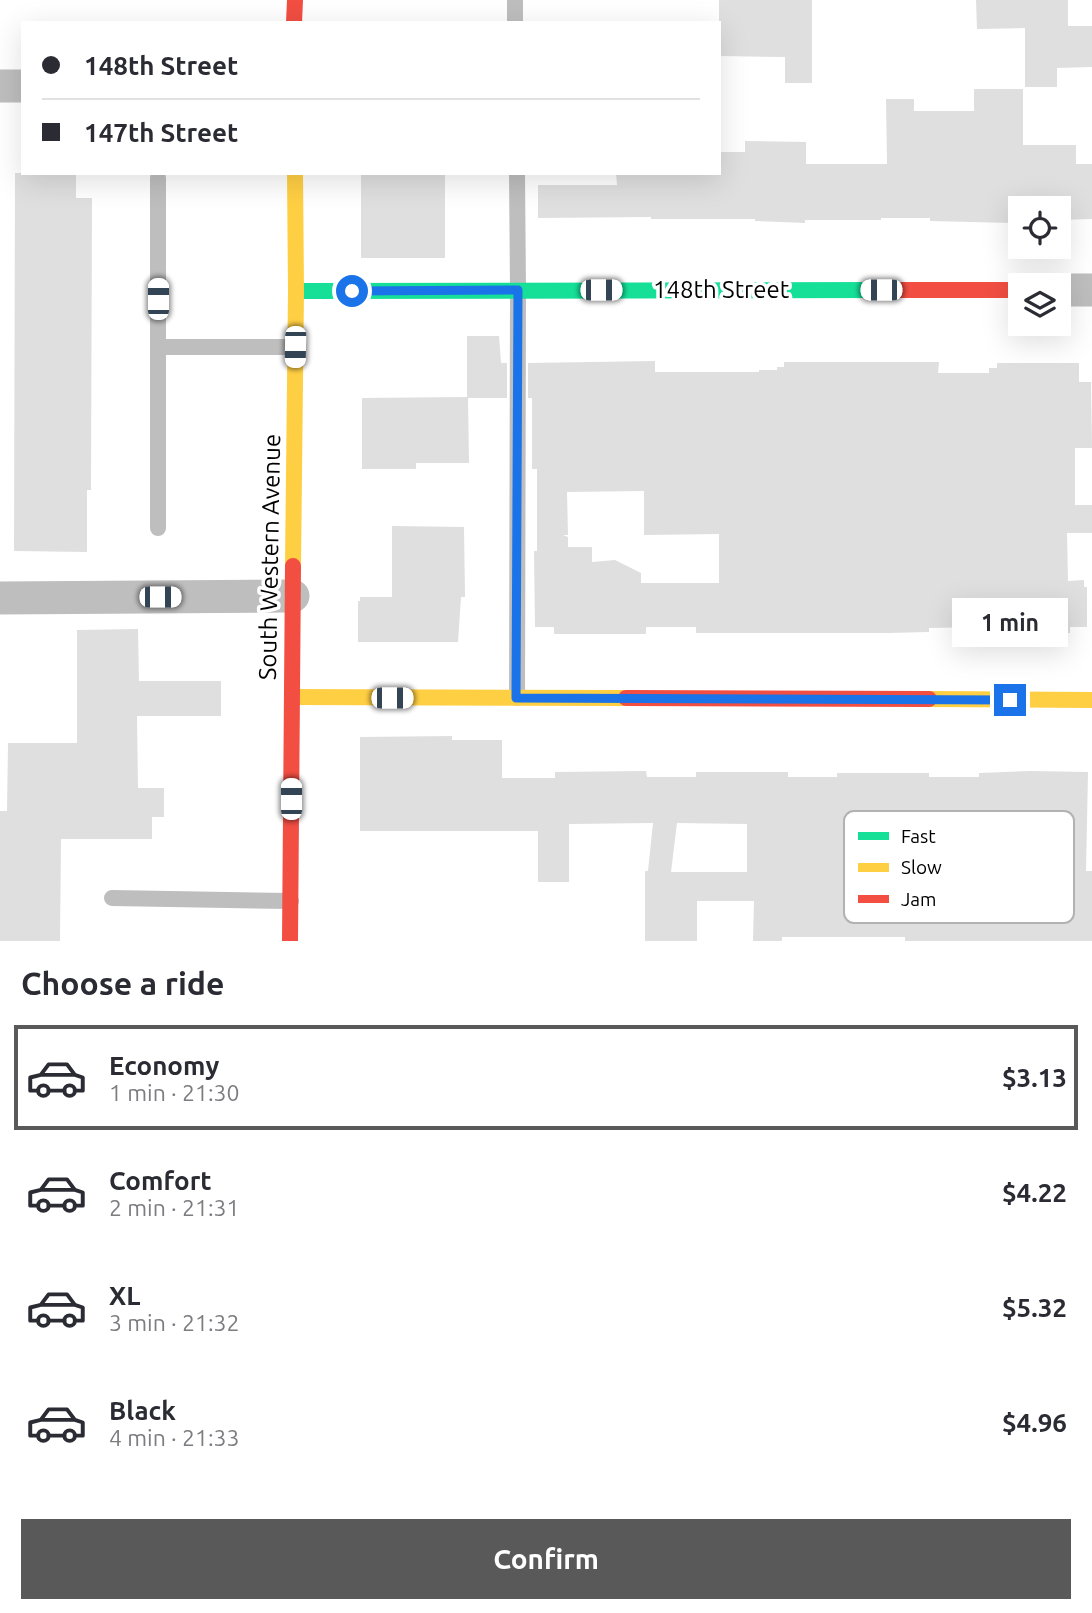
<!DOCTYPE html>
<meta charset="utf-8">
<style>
body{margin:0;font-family:Ubuntu,sans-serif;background:#f7f7f7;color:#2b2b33;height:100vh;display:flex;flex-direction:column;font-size:26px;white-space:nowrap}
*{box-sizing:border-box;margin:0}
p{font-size:23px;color:#7c7c81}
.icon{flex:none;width:38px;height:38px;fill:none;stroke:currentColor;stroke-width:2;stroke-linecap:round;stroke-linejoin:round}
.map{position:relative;height:941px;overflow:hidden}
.side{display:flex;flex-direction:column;background:#fff;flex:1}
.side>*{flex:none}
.banner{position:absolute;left:21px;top:21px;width:700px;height:154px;border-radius:0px;box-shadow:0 7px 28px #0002;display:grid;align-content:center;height:154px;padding:0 21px;background:#fff}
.buttons{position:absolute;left:1008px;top:196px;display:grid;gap:14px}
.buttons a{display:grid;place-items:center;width:63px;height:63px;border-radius:0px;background:#fff;box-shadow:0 7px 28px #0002;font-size:35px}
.end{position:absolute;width:32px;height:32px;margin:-16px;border:9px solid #1a73e8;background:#fff;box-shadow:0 0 0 4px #fff}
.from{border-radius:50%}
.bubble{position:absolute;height:49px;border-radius:0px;background:#fff;box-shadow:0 7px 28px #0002;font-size:23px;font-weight:600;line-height:49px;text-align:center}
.car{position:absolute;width:21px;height:42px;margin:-21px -10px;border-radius:9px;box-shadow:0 0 5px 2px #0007;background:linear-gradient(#fff 24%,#345 0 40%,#fff 0 76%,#345 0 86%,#fff 0)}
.banner b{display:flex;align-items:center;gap:24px;height:66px;font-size:26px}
.banner b+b{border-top:2px solid #e1e1e2}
.banner i{width:18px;height:18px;background:#2b2b33}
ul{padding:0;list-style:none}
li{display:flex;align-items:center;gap:21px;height:105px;margin:0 14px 10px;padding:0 7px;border:4px solid transparent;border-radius:0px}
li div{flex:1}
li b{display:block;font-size:26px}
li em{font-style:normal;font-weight:600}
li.active{border-color:#595959}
li>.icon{width:63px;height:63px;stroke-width:1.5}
h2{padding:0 21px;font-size:32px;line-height:84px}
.button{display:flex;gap:14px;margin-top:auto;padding:14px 21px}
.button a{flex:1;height:80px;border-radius:0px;background:#595959;color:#fff;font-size:28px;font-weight:600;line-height:80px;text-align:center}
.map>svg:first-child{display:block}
.building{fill:#dfdfdf;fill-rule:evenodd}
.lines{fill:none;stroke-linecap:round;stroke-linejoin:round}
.lane{stroke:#bebebe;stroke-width:16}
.street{stroke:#bebebe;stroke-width:33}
.fast{stroke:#16e098;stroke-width:16}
.slow{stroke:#ffcf43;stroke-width:16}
.jam{stroke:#f24e42;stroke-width:16}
.route{stroke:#1a73e8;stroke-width:9}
.labels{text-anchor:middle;stroke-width:7;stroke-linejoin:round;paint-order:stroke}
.street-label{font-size:24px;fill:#000;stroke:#fff}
.key{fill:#fff;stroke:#b2b2b2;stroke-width:2}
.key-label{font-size:19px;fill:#000}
</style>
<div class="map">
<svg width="1092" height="941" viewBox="0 0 1092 941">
<rect width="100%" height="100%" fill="#fff"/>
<g class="building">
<polygon points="719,0 812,0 812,83 785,83 785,57 719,56"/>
<polygon points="976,0 1068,0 1068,26 1092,26 1092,67 1057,68 1057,87 1025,87 1025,28 977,29"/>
<polygon points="974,89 1023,89 1023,145 1076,145 1076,164 1092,164 1092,219 1059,220 1059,208 1012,208 1012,223 930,221 930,218 881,218 881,220 805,220 805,223 755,221 755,219 651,219 651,217 538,218 538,185 617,185 616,173 719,173 719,152 745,152 745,141 806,142 806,164 887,164 886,99 914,99 914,111 974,111"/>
<polygon points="15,173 76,173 76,198 92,198 91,490 87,490 87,552 14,551"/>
<rect x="361" y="173" width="84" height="85"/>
<polygon points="467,336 499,336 501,363 507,363 507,398 468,398 469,463 416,463 416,469 362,469 362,398 467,397"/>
<path d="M655,361V372H759V370H777V367H784V362H939L938,373H989V368H997V363H1079V382H1091L1092,448H1075V505H1092V533H1067L1068,581L1084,580V587H1087V627H1070V633H979V627L929,628V632L888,633H696V627H646V634H554V627H535L534,551H537V469H532V398H528V363ZM644,491V535L719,534V583H641V573L615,560L592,562V547H568V537L563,535H568L567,492Z"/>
<polygon points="392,526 464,527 465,597 461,597 458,642 358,642 358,601 360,601 360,597 392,597"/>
<polygon points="138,629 139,681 221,681 221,716 137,716 138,788 164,788 164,817 152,817 152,839 61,839 60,941 0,941 0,811 7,811 8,743 77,743 77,630"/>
<path d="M452,736V740H502V778H555V772L646,771L647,777H696V772H788V777H837V773H929V777H979V773L1030,771L1088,772L1086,871H1092V941H905V937H782V941H753L754,901H697V941H645V871H648L653,823L569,824V882H538V831H360V737ZM911,819H959V822H1010V824H1034V872L874,871V841L883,823H911ZM677,823L747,824V872H671Z"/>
</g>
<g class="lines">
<g class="lane">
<polyline points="515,0 515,23"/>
<polyline points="158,178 158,347 295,347"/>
<polyline points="158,347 158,528"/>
<polyline points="517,698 518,290 517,173"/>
<polyline points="112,898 291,901"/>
</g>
<g class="street">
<polyline points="0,86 23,86"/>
<polyline points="1059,290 1092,290"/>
<polyline points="0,598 293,596"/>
</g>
<polyline class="fast" points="296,291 879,290"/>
<g class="slow">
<polyline points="293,566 296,291 295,173"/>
<polyline points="292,697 626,698"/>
<polyline points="929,699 1092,700"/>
</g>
<g class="jam">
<polyline points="294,23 295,0"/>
<polyline points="879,290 1020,290"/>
<polyline points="626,698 929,699"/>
<polyline points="290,941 293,566"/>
</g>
</g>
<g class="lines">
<polyline class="route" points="352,291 518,290 516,698 1010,700"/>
</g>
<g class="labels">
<g class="street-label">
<text x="721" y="298">148th Street</text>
<text transform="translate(270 557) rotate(-89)" y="8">South Western Avenue</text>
</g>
</g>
<rect x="844" y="811" width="230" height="112" rx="10" class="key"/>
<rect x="858" y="832" width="31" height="8" fill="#16e098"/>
<rect x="858" y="863" width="31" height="9" fill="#ffcf43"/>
<rect x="858" y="895" width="31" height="8" fill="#f24e42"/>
<g class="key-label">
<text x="901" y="843">Fast</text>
<text x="901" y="874">Slow</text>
<text x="901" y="906">Jam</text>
</g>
</svg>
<div class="buttons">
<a><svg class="icon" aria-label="locate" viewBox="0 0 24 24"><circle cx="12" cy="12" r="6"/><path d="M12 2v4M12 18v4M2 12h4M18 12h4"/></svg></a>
<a><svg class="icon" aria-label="layers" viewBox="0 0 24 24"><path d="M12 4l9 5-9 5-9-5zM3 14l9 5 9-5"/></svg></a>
</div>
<i class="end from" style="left:352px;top:291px"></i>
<i class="end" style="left:1010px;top:700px"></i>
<div class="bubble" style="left:952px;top:598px;width:116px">1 min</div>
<i class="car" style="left:601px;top:290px;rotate:90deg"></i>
<i class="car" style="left:881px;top:290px;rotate:270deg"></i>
<i class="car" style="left:158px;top:299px;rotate:0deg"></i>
<i class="car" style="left:295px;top:347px;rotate:181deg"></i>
<i class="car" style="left:160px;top:597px;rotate:90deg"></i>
<i class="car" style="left:392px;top:698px;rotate:90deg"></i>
<i class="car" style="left:291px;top:799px;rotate:0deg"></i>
<div class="banner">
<b><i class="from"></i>148th Street</b>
<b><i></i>147th Street</b>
</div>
</div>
<section class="side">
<h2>Choose a ride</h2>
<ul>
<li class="active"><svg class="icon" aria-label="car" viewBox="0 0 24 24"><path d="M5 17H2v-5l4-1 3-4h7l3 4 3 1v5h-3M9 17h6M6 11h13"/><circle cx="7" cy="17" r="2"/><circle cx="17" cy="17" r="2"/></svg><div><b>Economy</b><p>1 min · 21:30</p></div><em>$3.13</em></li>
<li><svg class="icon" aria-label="car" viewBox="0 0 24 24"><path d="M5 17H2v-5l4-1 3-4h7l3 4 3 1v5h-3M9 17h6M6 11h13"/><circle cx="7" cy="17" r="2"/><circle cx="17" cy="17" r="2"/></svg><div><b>Comfort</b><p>2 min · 21:31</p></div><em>$4.22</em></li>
<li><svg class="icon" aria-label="car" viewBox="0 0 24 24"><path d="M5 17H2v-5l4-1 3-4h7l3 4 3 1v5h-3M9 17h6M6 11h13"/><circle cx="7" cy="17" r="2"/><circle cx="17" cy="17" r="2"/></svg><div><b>XL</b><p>3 min · 21:32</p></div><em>$5.32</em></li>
<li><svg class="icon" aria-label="car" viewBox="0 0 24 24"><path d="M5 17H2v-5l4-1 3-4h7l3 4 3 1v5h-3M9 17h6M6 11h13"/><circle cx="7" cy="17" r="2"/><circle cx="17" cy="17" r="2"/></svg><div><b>Black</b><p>4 min · 21:33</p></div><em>$4.96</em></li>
</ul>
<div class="button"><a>Confirm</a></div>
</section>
